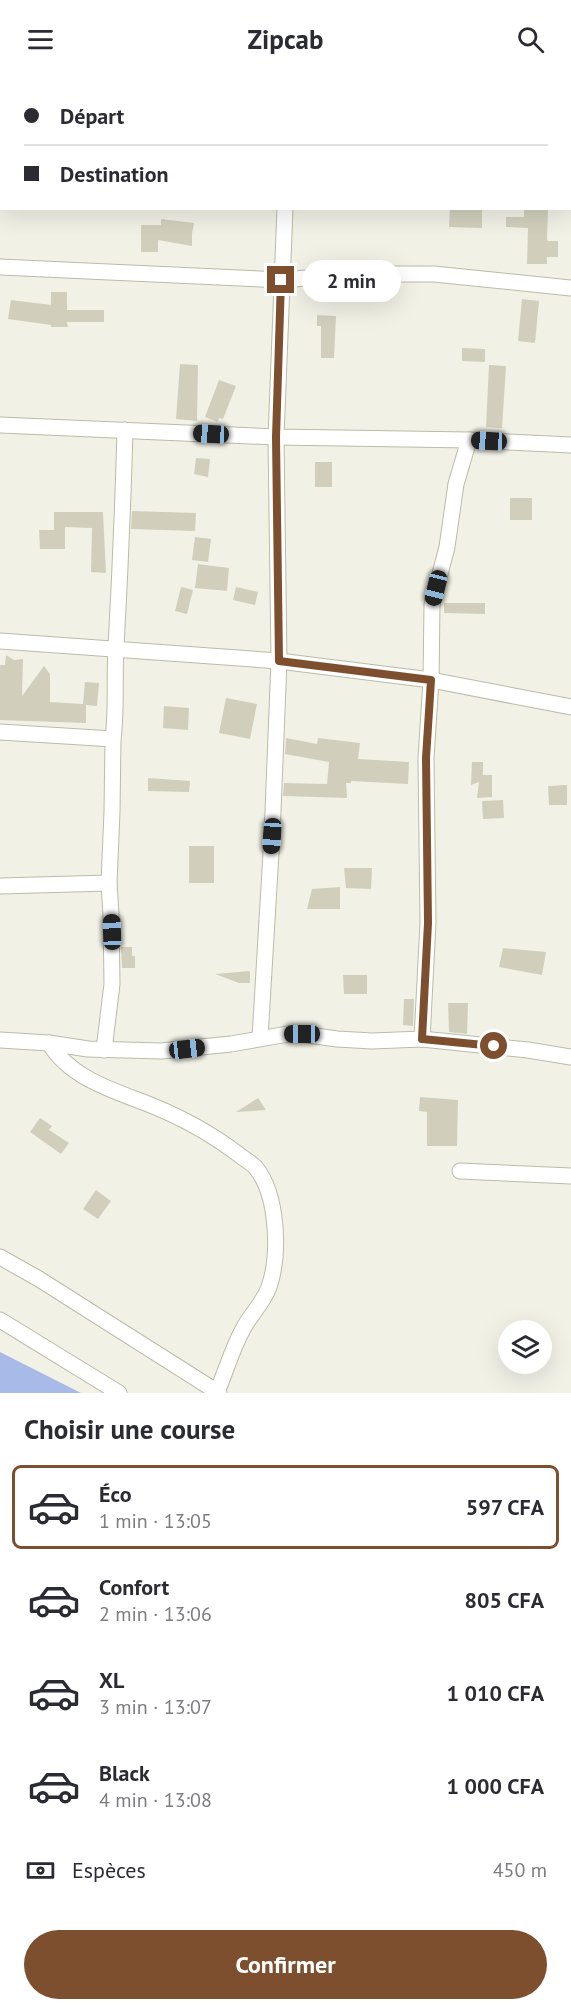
<!DOCTYPE html>
<html lang="fr">
<meta charset="utf-8">
<style>
body{margin:0;font-family:"PT Sans",sans-serif;background:#f2f2f3;color:#2b2b33;height:100vh;display:flex;flex-direction:column;font-size:22px;white-space:nowrap}
*{box-sizing:border-box;margin:0}
p{font-size:20px;color:#7c7c81}
.icon{flex:none;width:33px;height:33px;fill:none;stroke:currentColor;stroke-width:2;stroke-linecap:round;stroke-linejoin:round}
.map{position:relative;height:1315px;overflow:hidden}
.panel{display:flex;flex-direction:column;background:#fff;flex:1}
.panel>*{flex:none}
.hud{position:absolute;left:0px;top:0px;width:572px;height:132px;box-shadow:0 6px 24px #0002;display:grid;align-content:center;height:132px;padding:0 24px;background:#fff}
.buttons{position:absolute;left:498px;top:1242px;display:grid;gap:12px}
.buttons a{display:grid;place-items:center;width:54px;height:54px;border-radius:50%;background:#fff;box-shadow:0 6px 24px #0002;font-size:30px}
.end{position:absolute;width:27px;height:27px;margin:-14px;border:8px solid #7e4f2f;background:#fff;box-shadow:0 0 0 3px #fff}
.from{border-radius:50%}
.bubble{position:absolute;height:42px;border-radius:21px;background:#fff;box-shadow:0 6px 24px #0002;font-size:20px;font-weight:800;line-height:42px;text-align:center}
.car{position:absolute;width:18px;height:36px;margin:-18px -9px;border-radius:8px;box-shadow:0 0 4px 2px #0007;background:linear-gradient(#222 24%,#8ab4d8 0 40%,#222 0 76%,#8ab4d8 0 86%,#222 0)}
.hud b{display:flex;align-items:center;gap:21px;height:57px;font-size:22px}
.hud b+b{border-top:2px solid #e1e1e2}
.hud i{width:15px;height:15px;background:#2b2b33}
ul{padding:0;list-style:none}
li{display:flex;align-items:center;gap:18px;height:84px;margin:0 12px 9px;padding:0 12px;border:3px solid transparent;border-radius:9px}
li div{flex:1}
li b{display:block;font-size:22px}
li em{font-style:normal;font-weight:800}
li.on{border-color:#7e4f2f}
li>.icon{width:54px;height:54px;stroke-width:1.5}
h2{padding:0 24px;font-size:27px;line-height:72px}
.pay{display:flex;align-items:center;gap:15px;height:66px;padding:0 24px;font-size:22px}
.pay p{margin-inline-start:auto}
.primary-button{display:flex;gap:12px;margin-top:auto;padding:12px 24px}
.primary-button a{flex:1;height:69px;border-radius:36px;background:#7e4f2f;color:#fff;font-size:24px;font-weight:800;line-height:69px;text-align:center}
header{display:flex;justify-content:space-between;align-items:center;height:78px;padding:0 24px;background:#fff;font-size:27px;font-weight:800}
.map>svg:first-child{display:block}
.water{fill:#a8bbe8}
.building{fill:#d1cfbc}
.lines{fill:none;stroke-linecap:round;stroke-linejoin:round}
.minor-casing{stroke:#bbbba9;stroke-width:17}
.minor{stroke:#fff;stroke-width:15}
.route{stroke:#7e4f2f;stroke-width:8}
</style>
<header><svg class="icon" aria-label="menu" viewBox="0 0 24 24"><path d="M4 6h16M4 12h16M4 18h16"/></svg>Zipcab<svg class="icon" aria-label="search" viewBox="0 0 24 24"><circle cx="10" cy="10" r="6"/><path d="M15 15l6 6"/></svg></header>
<div class="map">
<svg width="571" height="1315" viewBox="0 0 571 1315">
<rect width="100%" height="100%" fill="#f1f1e6"/>
<polygon class="water" points="0,1274 81,1315 0,1315"/>
<g class="building">
<polygon points="450,130 482,130 482,150 449,149"/>
<polygon points="524,130 548,132 547,161 548,163 558,163 558,179 547,179 547,186 527,186 528,150 506,149 506,139 524,139"/>
<polygon points="161,141 194,145 192,156 192,168 158,162 158,174 141,174 141,147 161,147"/>
<polygon points="51,214 67,214 67,232 104,232 104,244 67,244 68,249 51,249 51,247 8,241 11,222 51,227"/>
<polygon points="522,221 539,223 535,265 518,263"/>
<polygon points="317,237 336,238 334,280 321,280 321,248 317,248"/>
<polygon points="462,270 485,271 485,284 462,283"/>
<polygon points="180,286 198,287 197,343 176,341"/>
<polygon points="489,287 506,288 502,350 486,349"/>
<polygon points="219,302 236,308 223,341 219,340 218,344 205,339"/>
<polygon points="196,380 210,381 208,399 194,396"/>
<rect x="315" y="384" width="17" height="25"/>
<rect x="510" y="420" width="22" height="22"/>
<polygon points="132,433 196,435 195,453 131,451"/>
<polygon points="54,434 103,434 106,495 91,494 92,450 65,449 65,471 40,471 39,452 54,452"/>
<polygon points="195,459 211,461 208,484 192,482"/>
<polygon points="198,486 229,490 227,513 195,510"/>
<polygon points="181,509 193,512 187,536 175,533"/>
<polygon points="236,509 258,514 255,527 233,522"/>
<polygon points="444,525 485,525 485,536 444,535"/>
<polygon points="6,577 14,582 23,581 22,618 44,588 50,596 50,624 83,626 85,604 99,605 97,628 86,627 86,645 0,642 0,587 5,587"/>
<polygon points="226,620 257,626 250,661 219,655"/>
<polygon points="164,628 189,630 188,652 163,650"/>
<polygon points="286,660 317,666 318,660 360,665 358,681 409,684 408,706 351,703 351,705 346,705 347,720 283,718 284,705 327,706 329,684 285,676"/>
<polygon points="472,684 483,684 483,697 492,697 492,719 477,720 479,704 471,707"/>
<polygon points="148,700 190,703 189,714 148,713"/>
<polygon points="567,707 567,727 549,727 548,708"/>
<polygon points="503,722 504,740 483,741 482,723"/>
<rect x="189" y="768" width="25" height="37"/>
<polygon points="344,790 372,790 371,811 346,810"/>
<polygon points="340,809 340,831 307,831 312,811"/>
<polygon points="121,869 132,869 132,878 135,878 135,890 122,890"/>
<polygon points="503,870 546,874 542,897 499,889"/>
<polygon points="250,893 250,905 239,905 215,896"/>
<polygon points="343,897 367,897 367,916 344,916"/>
<polygon points="404,921 414,921 413,948 403,947"/>
<polygon points="448,925 468,925 467,956 449,954"/>
<polygon points="420,1019 458,1022 457,1068 427,1068 427,1034 419,1033"/>
<polygon points="258,1020 266,1032 236,1034"/>
<polygon points="40,1040 52,1048 49,1052 69,1065 61,1076 30,1054"/>
<polygon points="96,1112 111,1123 98,1141 83,1131"/>
</g>
<g class="lines">
<defs>
<g id="minor">
<polyline points="289,0 289,2"/>
<polyline points="20,2 20,0"/>
<polyline points="0,51 2,48"/>
<polyline points="570,66 571,66"/>
<polyline points="0,189 281,202 358,196 434,196 571,210"/>
<polyline points="0,347 276,359 469,362 571,367"/>
<polyline points="0,563 279,583 431,602 571,629"/>
<path d="M0,654L113,661C117,630 114,600 116,569C120,497 123,425 125,352"/>
<polyline points="0,808 109,805"/>
<polyline points="260,960 272,758 279,583 276,359 285,130"/>
<polyline points="422,961 428,845 426,680 431,602 432,527 447,469 456,406 469,362"/>
<polyline points="0,962 49,965 88,971 161,973 231,966 288,956 302,956 337,961 372,963 422,961 528,972 571,979"/>
<path d="M49,965C69,998 108,1011 143,1024C177,1037 209,1054 238,1076C244,1081 252,1085 256,1090C278,1117 280,1177 269,1209C264,1224 250,1237 243,1251C232,1271 226,1293 217,1314"/>
<polyline points="104,972 112,906 111,837 109,805 112,734 113,661"/>
<polyline points="460,1093 571,1098"/>
<polyline points="0,1179 39,1201 219,1315"/>
<polyline points="0,1242 119,1315"/>
</g>
</defs>
<use href="#minor" class="minor-casing"/>
<use href="#minor" class="minor"/>
</g>
<g class="lines">
<polyline class="route" points="281,202 276,359 279,583 431,602 426,680 428,845 422,961 494,968"/>
</g>
</svg>
<div class="buttons">
<a><svg class="icon" aria-label="layers" viewBox="0 0 24 24"><path d="M12 4l9 5-9 5-9-5zM3 14l9 5 9-5"/></svg></a>
</div>
<i class="end from" style="left:494px;top:968px"></i>
<i class="end" style="left:281px;top:202px"></i>
<div class="bubble" style="left:302px;top:182px;width:99px">2 min</div>
<i class="car" style="left:211px;top:356px;rotate:273deg"></i>
<i class="car" style="left:489px;top:363px;rotate:273deg"></i>
<i class="car" style="left:436px;top:510px;rotate:194deg"></i>
<i class="car" style="left:272px;top:758px;rotate:184deg"></i>
<i class="car" style="left:112px;top:854px;rotate:358deg"></i>
<i class="car" style="left:302px;top:956px;rotate:270deg"></i>
<i class="car" style="left:187px;top:971px;rotate:83deg"></i>
<div class="hud">
<b><i class="from"></i>Départ</b>
<b><i></i>Destination</b>
</div>
</div>
<section class="panel">
<h2>Choisir une course</h2>
<ul>
<li class="on"><svg class="icon" aria-label="car" viewBox="0 0 24 24"><path d="M5 17H2v-5l4-1 3-4h7l3 4 3 1v5h-3M9 17h6M6 11h13"/><circle cx="7" cy="17" r="2"/><circle cx="17" cy="17" r="2"/></svg><div><b>Éco</b><p>1 min · 13:05</p></div><em>597 CFA</em></li>
<li><svg class="icon" aria-label="car" viewBox="0 0 24 24"><path d="M5 17H2v-5l4-1 3-4h7l3 4 3 1v5h-3M9 17h6M6 11h13"/><circle cx="7" cy="17" r="2"/><circle cx="17" cy="17" r="2"/></svg><div><b>Confort</b><p>2 min · 13:06</p></div><em>805 CFA</em></li>
<li><svg class="icon" aria-label="car" viewBox="0 0 24 24"><path d="M5 17H2v-5l4-1 3-4h7l3 4 3 1v5h-3M9 17h6M6 11h13"/><circle cx="7" cy="17" r="2"/><circle cx="17" cy="17" r="2"/></svg><div><b>XL</b><p>3 min · 13:07</p></div><em>1 010 CFA</em></li>
<li><svg class="icon" aria-label="car" viewBox="0 0 24 24"><path d="M5 17H2v-5l4-1 3-4h7l3 4 3 1v5h-3M9 17h6M6 11h13"/><circle cx="7" cy="17" r="2"/><circle cx="17" cy="17" r="2"/></svg><div><b>Black</b><p>4 min · 13:08</p></div><em>1 000 CFA</em></li>
</ul>
<div class="pay"><svg class="icon" aria-label="cash" viewBox="0 0 24 24"><path d="M3 7h18v10H3z"/><circle cx="12" cy="12" r="2"/></svg>Espèces<p>450 m</p></div>
<div class="primary-button"><a>Confirmer</a></div>
</section>
